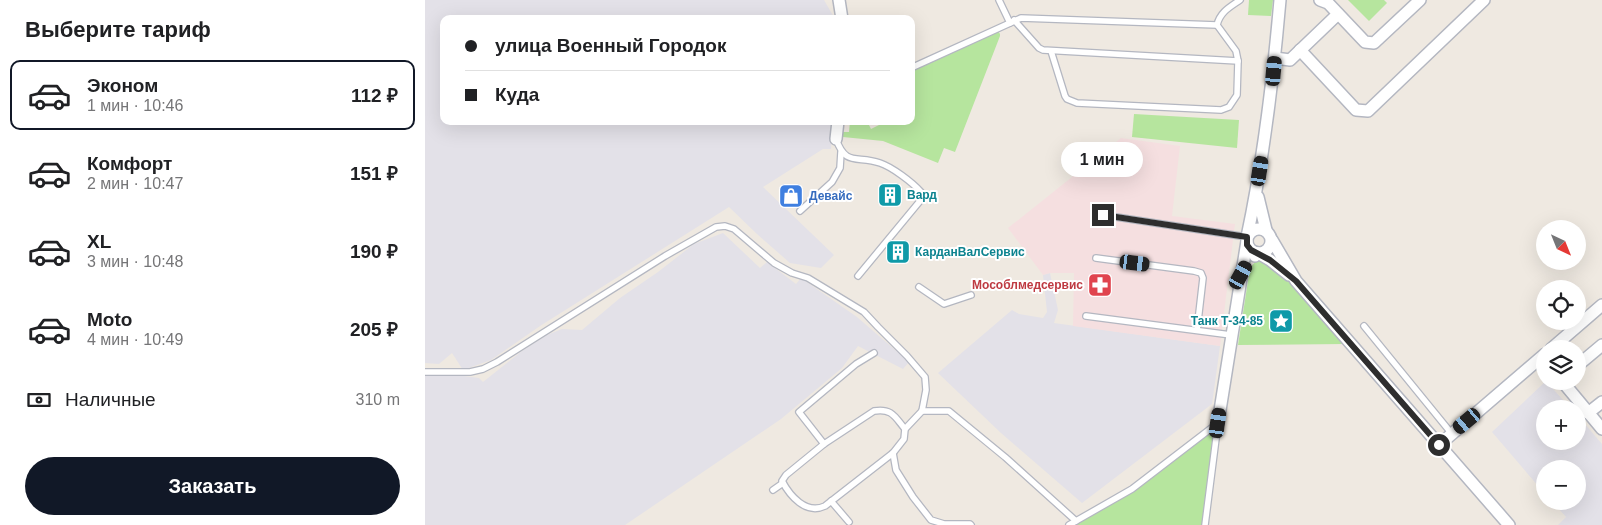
<!DOCTYPE html>
<html lang="ru">
<meta charset="utf-8">
<style>
body{margin:0;font-family:Helvetica,sans-serif;background:#f6f6f6;color:#202124;height:100vh;display:flex;flex-direction:column;font-size:19px;white-space:nowrap}
*{box-sizing:border-box;margin:0}
p{font-size:16px;color:#757577}
.icon{flex:none;width:28px;height:28px;fill:none;stroke:currentColor;stroke-width:2;stroke-linecap:round;stroke-linejoin:round}
.map{position:relative;flex:1;overflow:hidden}
.drawer{display:flex;flex-direction:column;background:#fff;width:425px}
.drawer>*{flex:none}
.banner{position:absolute;left:15px;top:15px;width:475px;height:110px;border-radius:10px;box-shadow:0 5px 20px #0002;display:grid;align-content:center;height:110px;padding:0 25px;background:#fff}
.needle{width:32px;rotate:137deg}
.fabs{position:absolute;left:1111px;top:220px;display:grid;gap:10px}
.fabs a{display:grid;place-items:center;width:50px;height:50px;border-radius:50%;background:#fff;box-shadow:0 5px 20px #0002;font-size:25px}
.end{position:absolute;width:22px;height:22px;margin:-11px;border:6px solid #2e2e2e;background:#fff;box-shadow:0 0 0 2px #fff}
.from{border-radius:50%}
.bubble{position:absolute;height:35px;border-radius:18px;background:#fff;box-shadow:0 5px 20px #0002;font-size:16px;font-weight:800;line-height:35px;text-align:center}
.car{position:absolute;width:15px;height:30px;margin:-15px -8px;border-radius:6px;box-shadow:0 0 4px 1px #0007;background:linear-gradient(#222 24%,#8ab4d8 0 40%,#222 0 76%,#8ab4d8 0 86%,#222 0)}
.banner b{display:flex;align-items:center;gap:18px;height:48px;font-size:19px}
.banner b+b{border-top:1px solid #e0e0e0}
.banner i{width:12px;height:12px;background:#202124}
ul{padding:0;list-style:none}
li{display:flex;align-items:center;gap:15px;height:70px;margin:0 10px 8px;padding:0 15px;border:2px solid transparent;border-radius:10px}
li div{flex:1}
li b{display:block;font-size:19px}
li em{font-style:normal;font-weight:800}
li.selected{border-color:#111827}
li>.icon{width:45px;height:45px;stroke-width:1.5}
h2{padding:0 25px;font-size:22px;line-height:60px}
.pay{display:flex;align-items:center;gap:12px;height:55px;padding:0 25px;font-size:19px}
.pay p{margin-inline-start:auto}
.primary-button{display:flex;gap:10px;margin-top:auto;padding:10px 25px}
.primary-button a{flex:1;height:58px;border-radius:30px;background:#111827;color:#fff;font-size:20px;font-weight:800;line-height:58px;text-align:center}
main{display:flex;flex:1;min-height:0}
.map>svg:first-child{display:block}
.industrial{fill:#e3e1e8}
.medical{fill:#f5dfe0}
.green{fill:#b6e59e}
.lines{fill:none;stroke-linecap:round;stroke-linejoin:round}
.lane-casing{stroke:#b4b7c1;stroke-width:8}
.street-casing{stroke:#b4b7c1;stroke-width:14}
.lane{stroke:#fff;stroke-width:5.5}
.street{stroke:#fff;stroke-width:11}
.route{stroke:#2e2e2e;stroke-width:6}
.labels{text-anchor:middle;stroke-width:4;stroke-linejoin:round;paint-order:stroke}
.culture-label{font-size:12px;font-weight:bold;fill:#0d838f;stroke:#fff;text-anchor:start}
.shop-label{font-size:12px;font-weight:bold;fill:#366cbe;stroke:#fff;text-anchor:start}
.health-label{font-size:12px;font-weight:bold;fill:#be3a42;stroke:#fff;text-anchor:end}
</style>
<main>
<section class="drawer">
<h2>Выберите тариф</h2>
<ul>
<li class="selected"><svg class="icon" aria-label="car" viewBox="0 0 24 24"><path d="M5 17H2v-5l4-1 3-4h7l3 4 3 1v5h-3M9 17h6M6 11h13"/><circle cx="7" cy="17" r="2"/><circle cx="17" cy="17" r="2"/></svg><div><b>Эконом</b><p>1 мин · 10:46</p></div><em>112 ₽</em></li>
<li><svg class="icon" aria-label="car" viewBox="0 0 24 24"><path d="M5 17H2v-5l4-1 3-4h7l3 4 3 1v5h-3M9 17h6M6 11h13"/><circle cx="7" cy="17" r="2"/><circle cx="17" cy="17" r="2"/></svg><div><b>Комфорт</b><p>2 мин · 10:47</p></div><em>151 ₽</em></li>
<li><svg class="icon" aria-label="car" viewBox="0 0 24 24"><path d="M5 17H2v-5l4-1 3-4h7l3 4 3 1v5h-3M9 17h6M6 11h13"/><circle cx="7" cy="17" r="2"/><circle cx="17" cy="17" r="2"/></svg><div><b>XL</b><p>3 мин · 10:48</p></div><em>190 ₽</em></li>
<li><svg class="icon" aria-label="car" viewBox="0 0 24 24"><path d="M5 17H2v-5l4-1 3-4h7l3 4 3 1v5h-3M9 17h6M6 11h13"/><circle cx="7" cy="17" r="2"/><circle cx="17" cy="17" r="2"/></svg><div><b>Moto</b><p>4 мин · 10:49</p></div><em>205 ₽</em></li>
</ul>
<div class="pay"><svg class="icon" aria-label="cash" viewBox="0 0 24 24"><path d="M3 7h18v10H3z"/><circle cx="12" cy="12" r="2"/></svg>Наличные<p>310 m</p></div>
<div class="primary-button"><a>Заказать</a></div>
</section>
<div class="map">
<svg width="1177" height="525" viewBox="0 0 1177 525">
<rect width="100%" height="100%" fill="#efe9e1"/>
<g class="industrial">
<polygon points="0,0 399,0 410,19 19,19 19,121 408,121 406,149 398,149 338,187 409,255 396,268 365,263 332,234 304,207 115,326 66,360 38,370 27,353 14,364 0,363"/>
<polygon points="298,233 335,268 342,262 371,284 376,278 432,317 484,362 478,369 433,346 417,368 356,419 200,525 0,525 0,376 10,374 17,376 39,376 54,378 58,382 97,351 122,335 137,329 157,330 195,298 233,272 269,244"/>
<polygon points="625,273 633,310 629,323 795,346 787,404 657,503 576,433 513,373 587,310 594,314 618,318 622,312 618,275"/>
<polygon points="1121,381 1146,409 1120,409 1120,441 1152,441 1153,416 1177,444 1177,525 1133,525 1141,517 1127,501 1152,501 1152,469 1120,469 1120,494 1067,432"/>
</g>
<polygon class="medical" points="696,138 755,146 747,216 810,224 795,346 648,326 649,273 625,273 618,275 583,228"/>
<g class="green">
<polygon points="824,0 848,0 846,16 823,15"/>
<polygon points="923,0 959,0 962,3 944,21"/>
<polygon points="573,31 575,34 575,36 530,152 519,148 513,163 458,141 418,137 418,132 424,132 425,121 442,121 446,129 462,121 486,121 486,71"/>
<polygon points="709,114 814,120 812,148 707,137"/>
<polygon points="837,260 847,263 877,293 920,344 813,345 825,268 830,262"/>
<polygon points="793,423 780,525 644,525 707,489"/>
</g>
<g class="lines">
<defs>
<g id="lane">
<polyline points="574,0 585,23"/>
<polyline points="589,20 614,48 618,50 813,61"/>
<path d="M626,51L640,96L642,99L652,103L796,110L804,107L812,95L813,61L811,51L792,25C795,12 805,7 815,0"/>
<polyline points="486,68 596,18 792,25"/>
<path d="M411,139C421,167 432,155 455,163C467,167 487,182 496,192L495,201L433,276"/>
<polyline points="375,211 407,182 415,168 416,152"/>
<polyline points="678,215 822,237"/>
<polyline points="671,258 769,271 776,273 778,278 772,330"/>
<polyline points="494,287 519,304 546,295"/>
<polyline points="661,316 806,335"/>
<polyline points="939,326 1027,434"/>
<path d="M449,353L431,364L374,412L399,444L449,411C467,408 470,417 480,429"/>
<path d="M0,372H45L58,369L72,362L240,256L291,227L300,226L309,229L349,263L367,273L383,278L439,312L453,327L482,356L500,377L501,390L497,411L480,429L479,439L468,453L400,506C381,515 365,496 357,481L361,475L399,444"/>
<polyline points="497,411 524,411 580,457 651,521"/>
<polyline points="468,453 471,470 488,497 506,520 519,524 545,524 546,525"/>
<polyline points="348,490 358,483"/>
<polyline points="406,501 424,522"/>
<polyline points="644,525 707,489 793,423"/>
<polyline points="780,525 793,423"/>
</g>
<g id="street">
<polyline points="414,0 417,19"/>
<polyline points="895,0 903,3 940,42 949,43 995,0"/>
<polyline points="875,50 931,110 943,111 1059,0"/>
<polyline points="850,58 865,60 913,14"/>
<polyline points="411,139 413,121"/>
<polyline points="833,197 841,230"/>
<circle cx="834" cy="241" r="12"/>
<path d="M822,237C839,157 848,81 855,0"/>
<polyline points="847,240 871,281 1084,525"/>
<polyline points="830,256 833,253 845,260 864,275"/>
<polyline points="1126,349 1177,305"/>
<polyline points="1152,366 1177,345"/>
<polyline points="1137,381 1177,429"/>
<polyline points="1163,413 1177,402"/>
<polyline points="793,423 822,241"/>
<polyline points="1014,445 1120,354"/>
</g>
</defs>
<use href="#lane" class="lane-casing"/>
<use href="#street" class="street-casing"/>
<use href="#lane" class="lane"/>
<use href="#street" class="street"/>
</g>
<g class="lines">
<polyline class="route" points="678,215 822,237 822,245 826,250 845,260 871,281 1014,445"/>
</g>
<defs>
<symbol id="building-square" viewBox="-11 -11 22 22"><rect x="-9" y="-9" width="18" height="18" rx="4" fill="#0f9aa8" stroke="#fff"/><path d="M-4-6H4V6H1V3H-1V6H-4ZM-2.5-4.3h1.7v1.8h-1.7ZM.8-4.3h1.7v1.8H.8ZM-2.5-1h1.7V.8h-1.7ZM.8-1h1.7V.8H.8Z" fill="#fff"/></symbol>
<symbol id="shop-square" viewBox="-11 -11 22 22"><rect x="-9" y="-9" width="18" height="18" rx="4" fill="#3f7fe0" stroke="#fff"/><path d="M-5-2.5h2.3a2.7 3.5 0 0 1 5.4 0H5L5.5 6h-11ZM-1.5-2.5h3a1.5 2.3 0 0 0-3 0Z" fill="#fff"/></symbol>
<symbol id="pharmacy-square" viewBox="-11 -11 22 22"><rect x="-9" y="-9" width="18" height="18" rx="4" fill="#e0444e" stroke="#fff"/><path d="M-2-6h4v4h4v4h-4v4h-4v-4h-4v-4h4Z" fill="#fff"/></symbol>
<symbol id="sight-square" viewBox="-11 -11 22 22"><rect x="-9" y="-9" width="18" height="18" rx="4" fill="#0f9aa8" stroke="#fff"/><path d="M0-6L1.8-2.2L6-1.7L2.9 1.2L3.7 5.4L0 3.3L-3.7 5.4L-2.9 1.2L-6-1.7L-1.8-2.2Z" fill="#fff"/></symbol>
</defs>
<g fill-rule="evenodd">
<use href="#building-square" x="451" y="181" width="28" height="28"/>
<use href="#shop-square" x="352" y="182" width="28" height="28"/>
<use href="#building-square" x="459" y="238" width="28" height="28"/>
<use href="#pharmacy-square" x="661" y="271" width="28" height="28"/>
<use href="#sight-square" x="842" y="307" width="28" height="28"/>
</g>
<g class="labels">
<g class="culture-label">
<text x="482" y="199">Вард</text>
<text x="490" y="256">КарданВалСервис</text>
<text x="838" y="325" text-anchor="end">Танк Т-34-85</text>
</g>
<g class="shop-label">
<text x="384" y="200">Девайс</text>
</g>
<g class="health-label">
<text x="658" y="289">Мособлмедсервис</text>
</g>
</g>
</svg>
<div class="fabs">
<a><svg class="needle" viewBox="-14 -14 28 28"><path d="M0-13l5 13h-10z" fill="#e53935"/><path d="M0 13l5-13h-10z" fill="#757577"/></svg></a>
<a><svg class="icon" aria-label="locate" viewBox="0 0 24 24"><circle cx="12" cy="12" r="6"/><path d="M12 2v4M12 18v4M2 12h4M18 12h4"/></svg></a>
<a><svg class="icon" aria-label="layers" viewBox="0 0 24 24"><path d="M12 4l9 5-9 5-9-5zM3 14l9 5 9-5"/></svg></a>
<a>+</a>
<a>−</a>
</div>
<i class="end from" style="left:1014px;top:445px"></i>
<i class="end" style="left:678px;top:215px"></i>
<div class="bubble" style="left:636px;top:142px;width:82px">1 мин</div>
<i class="car" style="left:849px;top:71px;rotate:5deg"></i>
<i class="car" style="left:835px;top:171px;rotate:9deg"></i>
<i class="car" style="left:710px;top:263px;rotate:97deg"></i>
<i class="car" style="left:816px;top:275px;rotate:29deg"></i>
<i class="car" style="left:1042px;top:421px;rotate:230deg"></i>
<i class="car" style="left:793px;top:423px;rotate:8deg"></i>
<div class="banner">
<b><i class="from"></i>улица Военный Городок</b>
<b><i></i>Куда</b>
</div>
</div>
</main>
